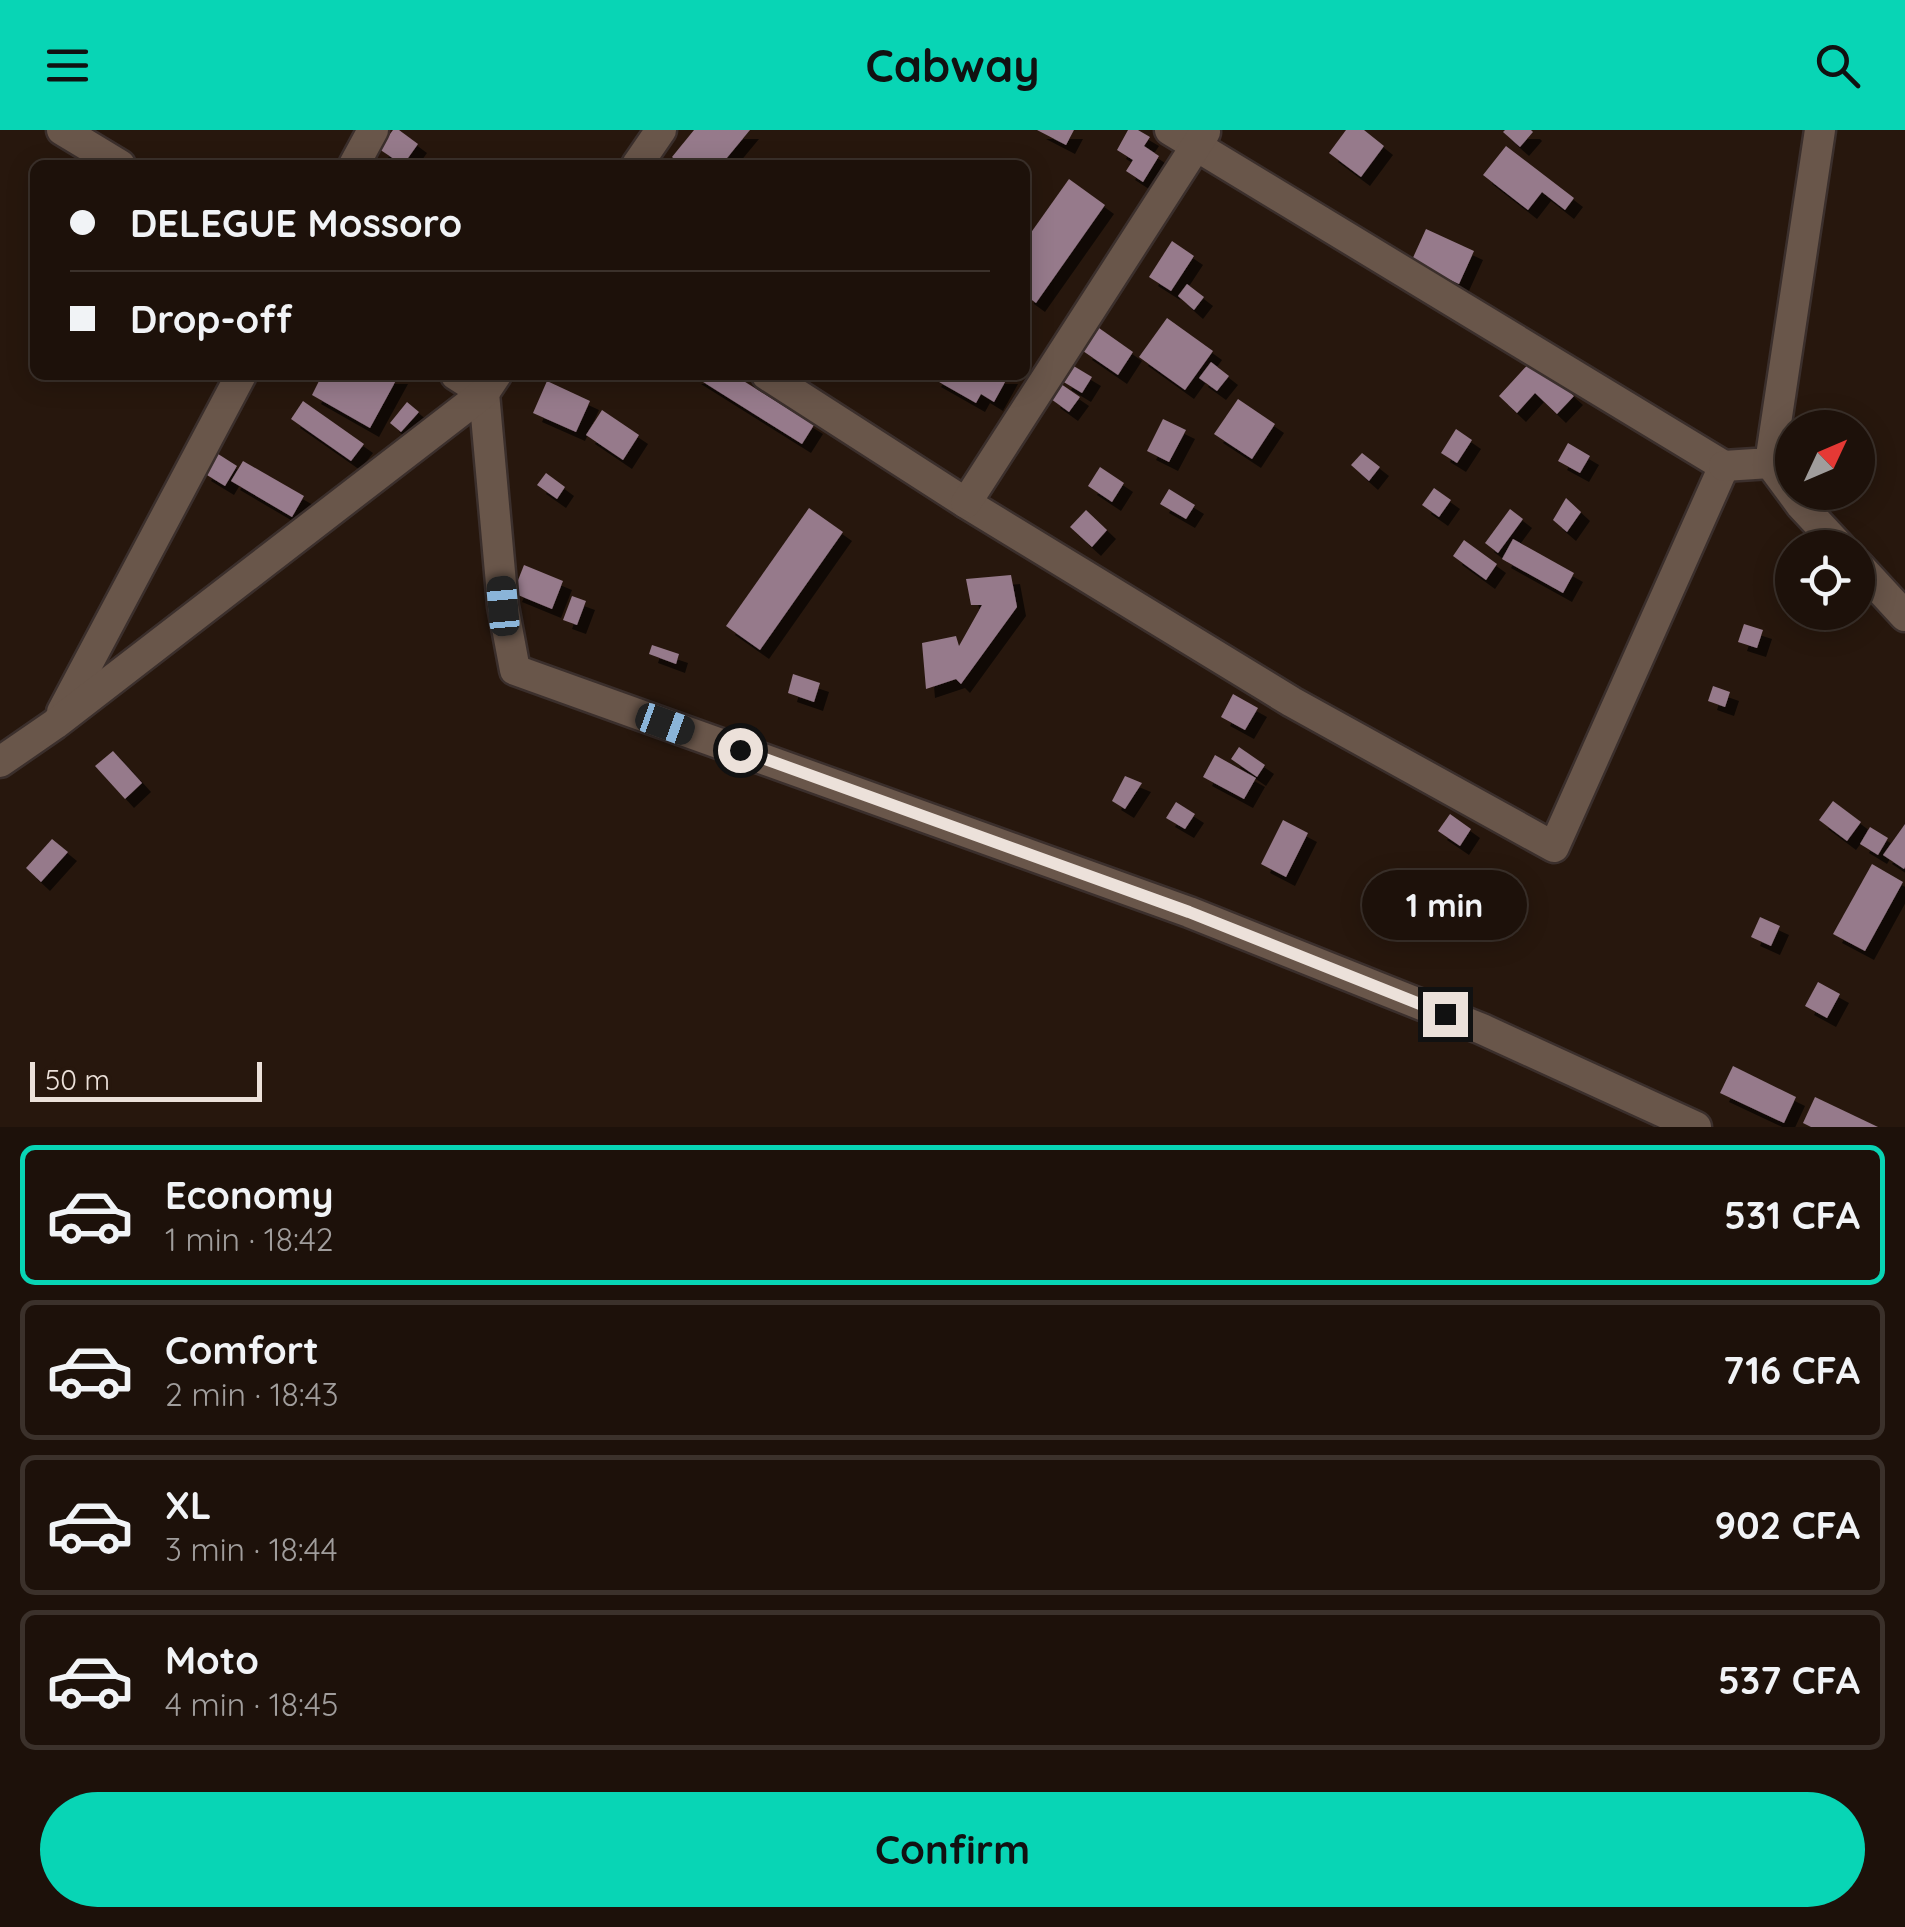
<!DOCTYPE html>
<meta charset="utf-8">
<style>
body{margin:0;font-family:Quicksand,sans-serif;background:#251a13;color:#f1f3f6;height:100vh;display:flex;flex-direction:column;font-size:38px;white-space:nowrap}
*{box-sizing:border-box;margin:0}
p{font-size:32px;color:#a09d9c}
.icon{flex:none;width:55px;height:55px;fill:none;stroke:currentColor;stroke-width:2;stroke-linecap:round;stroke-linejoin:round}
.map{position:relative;height:997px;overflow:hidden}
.side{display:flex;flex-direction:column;background:#1d110a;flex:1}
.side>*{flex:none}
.guide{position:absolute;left:30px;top:30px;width:1000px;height:220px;border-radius:15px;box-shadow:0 5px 25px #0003,0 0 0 2px #3b312b;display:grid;align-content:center;height:220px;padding:0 40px;background:#1d110a}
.needle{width:65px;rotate:46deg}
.fabs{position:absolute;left:1775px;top:280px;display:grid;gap:20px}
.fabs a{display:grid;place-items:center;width:100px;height:100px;border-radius:50%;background:#1d110a;box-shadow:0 5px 25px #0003,0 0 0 2px #3b312b;font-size:50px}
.scale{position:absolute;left:30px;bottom:25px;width:232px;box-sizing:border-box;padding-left:10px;border:5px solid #ece1da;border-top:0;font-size:28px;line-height:35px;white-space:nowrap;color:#ece1da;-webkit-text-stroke:8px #27170d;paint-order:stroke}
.end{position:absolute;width:45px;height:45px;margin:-22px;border:12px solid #ece1da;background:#111;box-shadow:0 0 0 5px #111}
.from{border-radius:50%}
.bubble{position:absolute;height:70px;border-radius:35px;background:#1d110a;box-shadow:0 5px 25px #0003,0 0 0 2px #3b312b;font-size:32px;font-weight:700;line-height:70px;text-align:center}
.car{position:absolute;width:30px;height:60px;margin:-30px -15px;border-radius:12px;box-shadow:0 0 8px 2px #0007;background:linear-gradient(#222 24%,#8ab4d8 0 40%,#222 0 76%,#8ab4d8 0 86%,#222 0)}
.guide b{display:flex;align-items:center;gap:35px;height:95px;font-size:38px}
.guide b+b{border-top:2px solid #3b312b}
.guide i{width:25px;height:25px;background:#f1f3f6}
ul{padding:18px 0 0;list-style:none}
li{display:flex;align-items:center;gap:30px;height:140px;margin:0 20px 15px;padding:0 20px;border:5px solid #3b312b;border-radius:15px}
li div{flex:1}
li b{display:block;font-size:38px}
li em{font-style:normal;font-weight:700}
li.selected{border-color:#08d5b5}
li>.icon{width:90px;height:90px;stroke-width:1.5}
.action{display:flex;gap:20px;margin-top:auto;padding:20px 40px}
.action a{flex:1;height:115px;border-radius:60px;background:#08d5b5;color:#111;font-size:40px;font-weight:700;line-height:115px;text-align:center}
header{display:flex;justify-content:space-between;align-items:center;height:130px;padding:0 40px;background:#08d5b5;color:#111;font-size:45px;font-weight:700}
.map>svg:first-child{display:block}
.building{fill:#967a8b;filter:url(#shadow)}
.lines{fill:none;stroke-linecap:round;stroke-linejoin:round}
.street-casing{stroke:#3b2f2c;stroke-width:35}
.street{stroke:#69564a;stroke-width:30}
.route{stroke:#ece1da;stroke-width:12}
</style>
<header><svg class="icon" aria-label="menu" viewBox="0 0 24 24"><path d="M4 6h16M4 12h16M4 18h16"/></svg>Cabway<svg class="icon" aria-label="search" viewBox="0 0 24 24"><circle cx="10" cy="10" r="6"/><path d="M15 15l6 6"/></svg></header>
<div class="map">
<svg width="1905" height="997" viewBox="0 0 1905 997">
<defs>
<filter id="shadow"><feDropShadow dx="9" dy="9" stdDeviation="0" flood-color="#0009"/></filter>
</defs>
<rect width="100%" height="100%" fill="#27170d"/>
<g class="building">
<polygon points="393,0 399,0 418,14 403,35 379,19"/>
<polygon points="694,0 750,0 721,35 681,35 672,27"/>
<polygon points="1037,0 1074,0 1066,15"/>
<polygon points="1128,0 1138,0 1150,7 1144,16 1159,26 1143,52 1126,41 1133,30 1117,20"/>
<polygon points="1346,0 1364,0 1384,16 1361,47 1329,23"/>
<polygon points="1505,0 1531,0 1533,2 1520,17 1503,2"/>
<polygon points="1506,16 1574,68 1565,80 1542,62 1528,80 1483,45"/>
<polygon points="1069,49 1105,75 1036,173 1025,165 1025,111"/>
<polygon points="1426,99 1474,121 1459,154 1411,132"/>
<polygon points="1172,111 1194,126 1171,161 1149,147"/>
<polygon points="1187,154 1204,167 1194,180 1178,166"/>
<polygon points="1167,188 1213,221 1185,260 1139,227"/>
<polygon points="1099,198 1133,222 1118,245 1083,221"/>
<polygon points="1533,229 1574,266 1557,284 1535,263 1517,283 1499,266"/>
<polygon points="1211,232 1229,246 1217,261 1199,248"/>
<polygon points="1072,235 1092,247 1082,263 1062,251"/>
<polygon points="322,245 399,245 370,298 312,265"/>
<polygon points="692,245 734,245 814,295 802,314"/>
<polygon points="934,245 1009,245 994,272 981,264 976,273 932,248"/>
<polygon points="547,251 590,271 576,302 533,283"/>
<polygon points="1061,254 1080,267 1069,282 1051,269"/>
<polygon points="1238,269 1275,294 1252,329 1214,304"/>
<polygon points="303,271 364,314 351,331 291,289"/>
<polygon points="407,272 419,282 401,302 390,293"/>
<polygon points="602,280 639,305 623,330 586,305"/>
<polygon points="1163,289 1186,300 1169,332 1147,321"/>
<polygon points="1456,299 1472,310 1457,333 1441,323"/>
<polygon points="1568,313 1590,326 1580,343 1558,331"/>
<polygon points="215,322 237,336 225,356 202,342"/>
<polygon points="1362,323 1380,337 1369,351 1351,335"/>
<polygon points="243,331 304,366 292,387 231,351"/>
<polygon points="1100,337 1124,353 1112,372 1088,356"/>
<polygon points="546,343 565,357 557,369 537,355"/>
<polygon points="1434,358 1451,370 1439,387 1422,375"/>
<polygon points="1169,359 1195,375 1186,389 1160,374"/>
<polygon points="1566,368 1581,382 1567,402 1553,390"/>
<polygon points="809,378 843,402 760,520 726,496"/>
<polygon points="1510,379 1523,389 1498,423 1485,413"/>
<polygon points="1086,380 1107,400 1092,417 1070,397"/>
<polygon points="1513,409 1574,443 1563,463 1502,429"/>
<polygon points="1464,410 1497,434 1486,450 1453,426"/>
<polygon points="524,435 563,451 552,479 513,463"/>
<polygon points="1011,445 1017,477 961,554 956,549 926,559 922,513 956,506 959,516 982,475 971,475 966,449"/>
<polygon points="572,466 586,471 577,495 563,490"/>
<polygon points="1744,494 1763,500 1757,518 1738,512"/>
<polygon points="652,515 679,524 676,534 649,524"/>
<polygon points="793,544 820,553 814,572 788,563"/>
<polygon points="1713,556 1730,562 1725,577 1708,571"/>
<polygon points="1233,564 1258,578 1245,600 1221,587"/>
<polygon points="1239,617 1265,635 1257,647 1231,629"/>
<polygon points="113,621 142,653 125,669 95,636"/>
<polygon points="1215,625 1256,648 1244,669 1203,647"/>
<polygon points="1125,646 1142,653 1125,679 1112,671"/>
<polygon points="1833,671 1861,692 1847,711 1819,690"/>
<polygon points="1176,672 1195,684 1185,699 1166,688"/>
<polygon points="1450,684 1471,699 1460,716 1438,701"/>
<polygon points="1283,690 1308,703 1286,747 1261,734"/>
<polygon points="1905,694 1905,737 1904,739 1883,725"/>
<polygon points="1870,697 1888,708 1878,725 1860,714"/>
<polygon points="52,709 68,722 41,752 26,738"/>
<polygon points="1872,734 1903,752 1865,821 1833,804"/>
<polygon points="1760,787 1780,796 1771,816 1751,807"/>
<polygon points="1818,852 1840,864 1827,888 1805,876"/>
<polygon points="1733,936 1796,967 1784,993 1720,963"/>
<polygon points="1815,967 1878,997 1811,997 1803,993"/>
</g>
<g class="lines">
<defs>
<g id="street">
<polyline points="62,0 120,35"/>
<polyline points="354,35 373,0"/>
<polyline points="637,35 661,0"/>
<polyline points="456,245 484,263 503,476 515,540 1189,782 1482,899 1696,997"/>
<polyline points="767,245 966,373 1292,572 1554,717 1724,336 1170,0"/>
<polyline points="1770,333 1801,375 1841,418"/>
<polyline points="1724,336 1770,333 1820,0"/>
<polyline points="966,373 1205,2"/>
<polyline points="1858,435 1905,486"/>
<polyline points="62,582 241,245"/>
<polyline points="0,632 55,594 484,263 496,245"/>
</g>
</defs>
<use href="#street" class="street-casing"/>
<use href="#street" class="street"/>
</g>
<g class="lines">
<polyline class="route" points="740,620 1189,782 1445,884"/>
</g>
</svg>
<div class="fabs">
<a><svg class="needle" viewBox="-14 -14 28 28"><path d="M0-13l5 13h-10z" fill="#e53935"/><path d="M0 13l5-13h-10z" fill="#a09d9c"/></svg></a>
<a><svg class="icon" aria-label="locate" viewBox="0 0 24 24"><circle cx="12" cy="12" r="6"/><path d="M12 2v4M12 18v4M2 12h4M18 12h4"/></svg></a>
</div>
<div class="scale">50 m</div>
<i class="end from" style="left:740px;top:620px"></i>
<i class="end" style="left:1445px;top:884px"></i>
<div class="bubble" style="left:1362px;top:740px;width:165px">1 min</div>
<i class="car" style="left:503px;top:476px;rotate:355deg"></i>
<i class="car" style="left:665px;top:594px;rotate:110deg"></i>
<div class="guide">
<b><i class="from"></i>DELEGUE Mossoro</b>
<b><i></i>Drop-off</b>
</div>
</div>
<section class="side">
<ul>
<li class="selected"><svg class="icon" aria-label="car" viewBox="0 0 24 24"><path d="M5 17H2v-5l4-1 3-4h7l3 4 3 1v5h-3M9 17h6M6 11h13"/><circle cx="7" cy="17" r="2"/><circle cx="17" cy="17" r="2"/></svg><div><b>Economy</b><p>1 min · 18:42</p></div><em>531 CFA</em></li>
<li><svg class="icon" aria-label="car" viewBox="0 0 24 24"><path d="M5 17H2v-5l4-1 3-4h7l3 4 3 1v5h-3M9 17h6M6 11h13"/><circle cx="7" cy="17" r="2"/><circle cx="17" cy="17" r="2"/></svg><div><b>Comfort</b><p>2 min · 18:43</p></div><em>716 CFA</em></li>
<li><svg class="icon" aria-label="car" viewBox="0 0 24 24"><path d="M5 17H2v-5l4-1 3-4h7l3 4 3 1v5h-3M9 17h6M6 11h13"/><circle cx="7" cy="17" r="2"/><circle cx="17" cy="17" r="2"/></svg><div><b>XL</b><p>3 min · 18:44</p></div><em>902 CFA</em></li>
<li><svg class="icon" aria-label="car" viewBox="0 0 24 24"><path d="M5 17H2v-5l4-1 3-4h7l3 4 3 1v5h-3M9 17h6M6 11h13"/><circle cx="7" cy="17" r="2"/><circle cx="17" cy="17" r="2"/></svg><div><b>Moto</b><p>4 min · 18:45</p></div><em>537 CFA</em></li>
</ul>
<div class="action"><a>Confirm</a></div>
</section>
